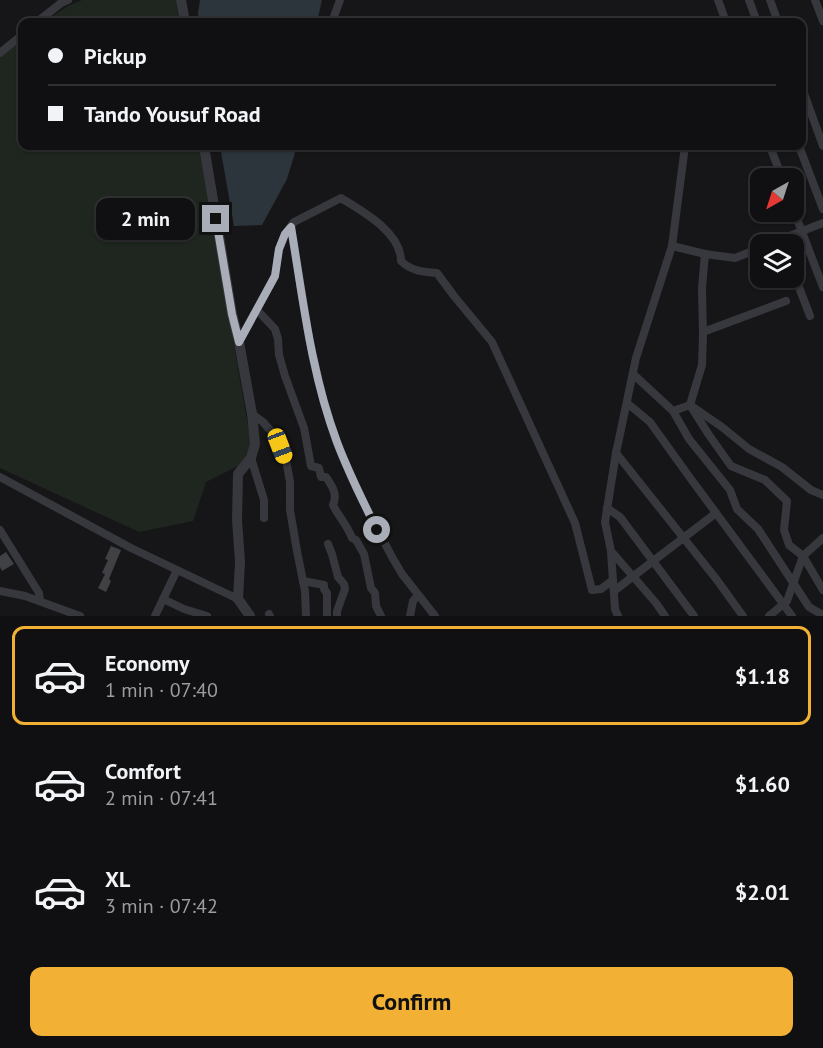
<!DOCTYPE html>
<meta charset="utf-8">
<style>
body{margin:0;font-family:"PT Sans",sans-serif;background:#19191b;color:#f1f3f6;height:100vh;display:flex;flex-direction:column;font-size:22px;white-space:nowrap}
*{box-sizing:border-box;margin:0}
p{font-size:20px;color:#9c9d9f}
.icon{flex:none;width:33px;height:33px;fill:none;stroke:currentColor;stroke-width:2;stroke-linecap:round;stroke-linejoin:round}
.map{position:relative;height:616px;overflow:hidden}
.panel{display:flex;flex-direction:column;background:#101012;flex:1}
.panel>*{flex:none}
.hud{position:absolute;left:18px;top:18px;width:788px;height:132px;border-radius:12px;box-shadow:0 2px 4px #0004,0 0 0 2px #303032;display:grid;align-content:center;height:132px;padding:0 30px;background:#101012}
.needle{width:39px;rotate:219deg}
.fabs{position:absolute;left:750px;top:168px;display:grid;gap:12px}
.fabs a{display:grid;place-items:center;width:54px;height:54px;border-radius:12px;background:#101012;box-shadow:0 2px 4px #0004,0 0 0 2px #303032;font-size:30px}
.end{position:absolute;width:27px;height:27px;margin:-14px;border:8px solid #a8adb8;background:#111;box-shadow:0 0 0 3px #111}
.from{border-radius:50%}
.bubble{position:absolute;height:42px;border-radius:12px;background:#101012;box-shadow:0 2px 4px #0004,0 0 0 2px #303032;font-size:20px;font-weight:800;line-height:42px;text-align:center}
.car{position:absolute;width:18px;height:36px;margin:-18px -9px;border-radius:8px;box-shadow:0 0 4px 2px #0007;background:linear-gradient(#f5c518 24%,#345 0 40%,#f5c518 0 76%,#345 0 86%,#f5c518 0)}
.hud b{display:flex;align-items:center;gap:21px;height:57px;font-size:22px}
.hud b+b{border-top:2px solid #303032}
.hud i{width:15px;height:15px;background:#f1f3f6}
ul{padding:10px 0 0;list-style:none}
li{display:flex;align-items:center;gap:18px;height:99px;margin:0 12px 9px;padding:0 18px;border:3px solid transparent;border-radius:12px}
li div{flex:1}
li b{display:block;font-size:22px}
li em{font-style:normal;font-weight:800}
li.active{border-color:#f2b134}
li>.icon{width:54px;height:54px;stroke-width:1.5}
.primary-button{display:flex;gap:12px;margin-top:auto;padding:12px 30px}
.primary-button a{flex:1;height:69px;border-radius:12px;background:#f2b134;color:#111;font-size:24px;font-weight:800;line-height:69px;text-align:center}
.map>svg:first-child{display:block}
.green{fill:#1e261f}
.water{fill:#2c353c}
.building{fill:#404145}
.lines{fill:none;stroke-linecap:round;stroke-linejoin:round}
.minor{stroke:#37383d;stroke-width:8}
.tertiary{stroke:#37383d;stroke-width:10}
.route{stroke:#a8adb8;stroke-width:8}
</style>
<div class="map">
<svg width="823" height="616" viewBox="0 0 823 616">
<rect width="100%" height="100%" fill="#161618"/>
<g class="green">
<polygon points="82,0 176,0 179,22 44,22 68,6"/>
<polygon points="22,37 22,146 200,146 252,450 240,465 206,482 193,521 139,532 0,468 0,53"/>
</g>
<g class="water">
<polygon points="200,0 322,0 317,22 199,22 198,13"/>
<polygon points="220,146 297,146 287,179 262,225 234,226"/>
</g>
<g class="building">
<polygon points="111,546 121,550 109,579 111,581 106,592 98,588 105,574 102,573 108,560 105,559"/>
<polygon points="6,552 14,564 2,571 0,567 0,556"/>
</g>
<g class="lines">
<g class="minor">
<polyline points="718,0 726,22"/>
<polyline points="749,0 757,22"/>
<polyline points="770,0 778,22"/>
<polyline points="815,0 823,21"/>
<polyline points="37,22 61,3 68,0"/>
<polyline points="332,22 340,0"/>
<polyline points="0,53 22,35"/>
<polyline points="801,85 823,146"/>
<polyline points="770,146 782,178"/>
<polyline points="799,146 823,209"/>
<polyline points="794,211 823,287"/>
<polyline points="291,227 309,338 322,395 336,441 357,490 392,557 402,574 435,616"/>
<polyline points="769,244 823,223"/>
<polyline points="672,246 705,254 735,258 760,248"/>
<polyline points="705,254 702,288 703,335 702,365 690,405 709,435 731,466 765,480 787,501 784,530 789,545 803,556 823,590"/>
<polyline points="794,274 810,316"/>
<path d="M257,310L275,329L278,339L279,355L285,376L304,428L311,466L319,468L321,477H326C332,486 338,494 333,505C339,517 347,525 352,538L356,540L364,554L371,588L375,593L376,606L381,616"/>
<polyline points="703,332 786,301"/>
<path d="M239,342L275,276L279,249L285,234L294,222L341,198C362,211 401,232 401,261C411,271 423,272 437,273L454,296L492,342L575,523L592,590L601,589L613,580"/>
<polyline points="633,374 673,411 690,405 722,427 749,449 782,467 811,490 823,495"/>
<polyline points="627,403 650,422 688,475 792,616"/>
<polyline points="673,411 689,439 730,490 737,509 758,529 809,607 823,615"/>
<polyline points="252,414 263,422 277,438 286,460 290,482 290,510 297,551 305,591 306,616"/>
<polyline points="616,453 717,580 743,616"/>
<polyline points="251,458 264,500 264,518"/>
<polyline points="0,477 131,548 238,599"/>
<polyline points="607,508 620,517 694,616"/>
<polyline points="0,530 39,593 40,601"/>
<polyline points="328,544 332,554 338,577 344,584 345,589 337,611 337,616"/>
<polyline points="611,552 615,609 618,616"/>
<polyline points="303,581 324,585 324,589 327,593 327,616"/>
<polyline points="0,591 25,596 80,616"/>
<polyline points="614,591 716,513"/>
<polyline points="163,599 184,609 207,616"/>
<polyline points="269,614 270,616"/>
<polyline points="155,616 177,570"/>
<polyline points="410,616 413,601 418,595"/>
<polyline points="665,616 656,603 611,551 605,522 616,453 636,358 672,246 685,146"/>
<polyline points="769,616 787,601 803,556 823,538"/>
</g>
<g class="tertiary">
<polyline points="181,0 185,22"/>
<polyline points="204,146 232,314 239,342 252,414 255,444 251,458 238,474 237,520 240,562 238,599 250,616"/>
</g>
</g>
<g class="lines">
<path class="route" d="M216,219L232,314L239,342L275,276L279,249L285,234L291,227C303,299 311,373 337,442C348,472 363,501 377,530"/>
</g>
</svg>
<div class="fabs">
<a><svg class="needle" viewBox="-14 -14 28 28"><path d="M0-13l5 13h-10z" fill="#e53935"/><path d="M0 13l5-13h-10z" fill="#9c9d9f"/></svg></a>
<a><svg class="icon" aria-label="layers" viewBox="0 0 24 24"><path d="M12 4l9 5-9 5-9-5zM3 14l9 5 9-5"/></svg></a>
</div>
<i class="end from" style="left:377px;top:530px"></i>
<i class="end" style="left:216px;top:219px"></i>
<div class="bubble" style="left:96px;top:198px;width:99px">2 min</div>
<i class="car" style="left:280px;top:446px;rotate:159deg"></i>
<div class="hud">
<b><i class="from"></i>Pickup</b>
<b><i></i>Tando Yousuf Road</b>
</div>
</div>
<section class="panel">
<ul>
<li class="active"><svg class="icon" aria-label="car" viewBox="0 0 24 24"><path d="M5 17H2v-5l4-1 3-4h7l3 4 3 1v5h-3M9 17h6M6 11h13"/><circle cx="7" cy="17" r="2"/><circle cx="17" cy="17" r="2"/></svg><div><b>Economy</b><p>1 min · 07:40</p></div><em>$1.18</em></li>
<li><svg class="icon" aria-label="car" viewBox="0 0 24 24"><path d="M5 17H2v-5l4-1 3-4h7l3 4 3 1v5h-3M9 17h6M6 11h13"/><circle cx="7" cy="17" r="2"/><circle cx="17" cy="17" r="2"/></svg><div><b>Comfort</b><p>2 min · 07:41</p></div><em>$1.60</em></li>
<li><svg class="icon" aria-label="car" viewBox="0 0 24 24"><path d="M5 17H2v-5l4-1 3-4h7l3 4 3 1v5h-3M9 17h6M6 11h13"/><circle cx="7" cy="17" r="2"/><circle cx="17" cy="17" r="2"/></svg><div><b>XL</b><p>3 min · 07:42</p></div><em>$2.01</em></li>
</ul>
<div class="primary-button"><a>Confirm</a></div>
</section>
